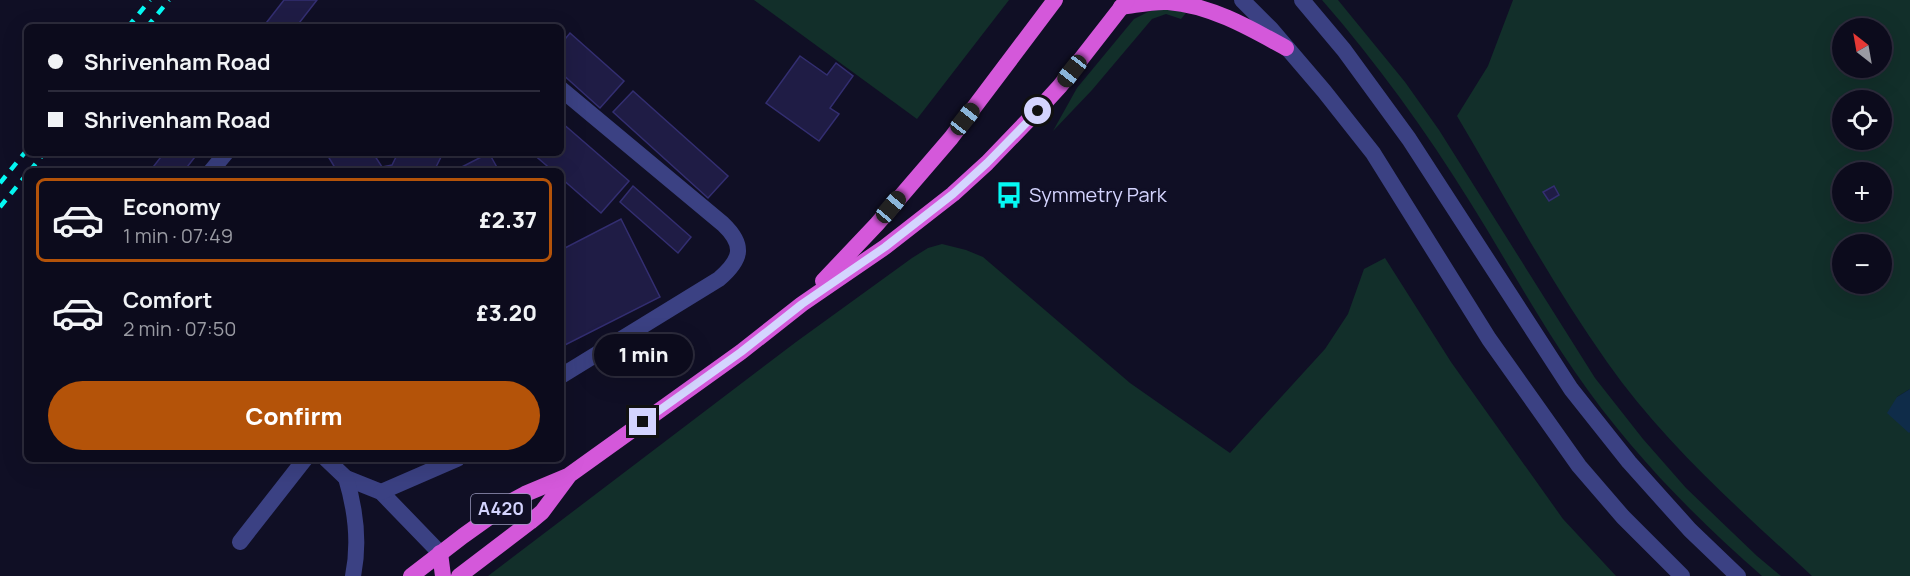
<!DOCTYPE html>
<meta charset="utf-8">
<style>
body{margin:0;font-family:Manrope,sans-serif;background:#151425;color:#f1f3f6;height:100vh;display:flex;flex-direction:column;font-size:22px;white-space:nowrap}
*{box-sizing:border-box;margin:0}
p{font-size:20px;color:#9a9ba3}
.icon{flex:none;width:33px;height:33px;fill:none;stroke:currentColor;stroke-width:2;stroke-linecap:round;stroke-linejoin:round}
.map{position:relative;flex:1;overflow:hidden}
.details{position:absolute;left:24px;top:168px;width:540px;height:294px;display:flex;flex-direction:column;background:#0c0b1c;border-radius:9px;box-shadow:0 6px 24px #0002,0 0 0 2px #2c2b3b}
.details>*{flex:none}
.guide{position:absolute;left:24px;top:24px;width:540px;height:132px;border-radius:9px;box-shadow:0 6px 24px #0002,0 0 0 2px #2c2b3b;display:grid;align-content:center;height:132px;padding:0 24px;background:#0c0b1c}
.needle{width:39px;rotate:329deg}
.buttons{position:absolute;left:1832px;top:18px;display:grid;gap:12px}
.buttons a{display:grid;place-items:center;width:60px;height:60px;border-radius:50%;background:#0c0b1c;box-shadow:0 6px 24px #0002,0 0 0 2px #2c2b3b;font-size:30px}
.end{position:absolute;width:27px;height:27px;margin:-14px;border:8px solid #d4d4fe;background:#111;box-shadow:0 0 0 3px #111}
.from{border-radius:50%}
.bubble{position:absolute;height:42px;border-radius:21px;background:#0c0b1c;box-shadow:0 6px 24px #0002,0 0 0 2px #2c2b3b;font-size:20px;font-weight:800;line-height:42px;text-align:center}
.car{position:absolute;width:18px;height:36px;margin:-18px -9px;border-radius:8px;box-shadow:0 0 4px 2px #0007;background:linear-gradient(#222 24%,#8ab4d8 0 40%,#222 0 76%,#8ab4d8 0 86%,#222 0)}
.guide b{display:flex;align-items:center;gap:21px;height:57px;font-size:22px}
.guide b+b{border-top:2px solid #2c2b3b}
.guide i{width:15px;height:15px;background:#f1f3f6}
ul{padding:10px 0 0;list-style:none}
li{display:flex;align-items:center;gap:18px;height:84px;margin:0 12px 9px;padding:0 12px;border:3px solid transparent;border-radius:9px}
li div{flex:1}
li b{display:block;font-size:22px}
li em{font-style:normal;font-weight:800}
li.current{border-color:#b45309}
li>.icon{width:54px;height:54px;stroke-width:1.5}
.primary-button{display:flex;gap:12px;margin-top:auto;padding:12px 24px}
.primary-button a{flex:1;height:69px;border-radius:36px;background:#b45309;color:#fff;font-size:24px;font-weight:800;line-height:69px;text-align:center}
.map>svg:first-child{display:block}
.green{fill:#122f2a;fill-rule:evenodd}
.water{fill:#0f2c49}
.building{fill:#1f1c45;stroke:#332e71;stroke-width:1.5}
.lines{fill:none;stroke-linecap:round;stroke-linejoin:round}
.service{stroke:#3b4183;stroke-width:16}
.minor{stroke:#3b4183;stroke-width:16}
.trunk{stroke:#d458da;stroke-width:16}
.rail{stroke:#05f9f4;stroke-width:4.5;stroke-dasharray:9 8;stroke-linecap:butt}
.route{stroke:#d4d4fe;stroke-width:8}
.labels{text-anchor:middle;stroke-width:5;stroke-linejoin:round;paint-order:stroke}
.shield{fill:#100f25;stroke:#9999bd;stroke-width:1.5}
.shield-label{font-size:18px;font-weight:bold;fill:#d4d4fe}
.poi-label{font-size:20px;fill:#d4d4fe;stroke:#100f25;text-anchor:start}
</style>
<div class="map">
<svg width="1910" height="576" viewBox="0 0 1910 576">
<rect width="100%" height="100%" fill="#100f25"/>
<g class="green">
<polygon points="754,0 1009,0 917,119"/>
<path d="M1322,0H1338L1405,82L1439,130L1595,378L1643,439L1686,488L1757,556L1781,576H1762C1693,516 1627,448 1575,372C1537,317 1505,258 1470,202C1426,131 1377,63 1322,0Z"/>
<path d="M1513,0H1910V389L1897,397L1909,432H1910V576H1812C1739,509 1664,443 1607,362C1552,284 1506,199 1457,116L1488,66ZM1842,28H1881V68H1842ZM1842,100H1881V140H1842ZM1842,172H1881V212H1842ZM1842,244H1881V284H1842Z"/>
<polygon points="1152,10 1177,10 1186,13 1181,19 1166,14 1152,19 1092,90 1053,131 1077,88 1134,19"/>
<polygon points="942,244 966,250 983,257 1130,383 1230,453 1325,349 1348,314 1364,269 1385,258 1451,362 1563,519 1616,576 488,576 796,342 912,258 928,248"/>
</g>
<polygon class="water" points="1910,389 1910,432 1909,433 1887,413 1897,397"/>
<g class="building">
<polygon points="284,0 317,0 296,27 263,27"/>
<polygon points="570,33 624,81 600,108 561,73 561,44"/>
<polygon points="800,56 827,75 836,63 853,76 830,108 839,114 819,141 766,103"/>
<polygon points="633,91 728,176 708,198 613,112"/>
<polygon points="561,122 629,181 601,213 561,178 561,171 553,171 532,153 561,153"/>
<polygon points="164,153 198,153 184,171 150,171"/>
<polygon points="326,153 373,153 382,167 392,165 398,153 443,153 434,171 337,171"/>
<polygon points="489,153 499,171 454,171"/>
<polygon points="633,186 691,237 678,253 620,202"/>
<polygon points="1554,186 1559,195 1549,201 1543,192"/>
<polygon points="621,219 660,297 561,347 561,250"/>
</g>
<g class="lines">
<g class="service">
<path d="M561,89L723,224C746,246 741,260 719,279L561,376"/>
<polyline points="211,171 226,153"/>
<polyline points="326,459 346,478 381,492 440,553"/>
<path d="M346,478C356,511 360,542 353,576"/>
<polyline points="381,492 457,459"/>
<polyline points="240,542 305,459"/>
</g>
<g class="minor">
<polyline points="1242,0 1271,29 1324,91 1373,153 1489,339 1579,466 1623,517 1682,576"/>
<polyline points="1302,0 1344,50 1409,139 1571,389 1629,462 1690,530 1738,576"/>
</g>
<g class="trunk">
<path d="M1121,7C1137,5 1152,1 1168,2C1210,5 1250,28 1286,48"/>
<polyline points="823,281 877,224 951,138 1055,0"/>
<polyline points="440,553 443,576"/>
<polyline points="411,576 463,536 512,501 525,494 568,476 741,352 802,304 885,247 953,194 987,163 1038,110 1060,86 1127,0"/>
<polyline points="459,576 530,522 542,512 568,477"/>
</g>
<g class="rail">
<polyline points="128,27 150,0"/>
<polyline points="147,27 169,0"/>
<polyline points="30,171 44,153"/>
<polyline points="0,183 27,150"/>
<polyline points="0,207 27,174"/>
</g>
</g>
<g class="lines">
<polyline class="route" points="643,422 741,352 802,304 885,247 953,194 987,163 1038,111"/>
</g>
<defs>
<symbol id="bus-bare" viewBox="-9 -9 18 18"><path d="M-5-6H5V4H4V6H2V4H-2V6H-4V4H-5ZM-3.5-4V0h7V-4ZM-3.5 1.2v1.5H-2V1.2ZM2 1.2v1.5H3.5V1.2Z" fill="#05f9f4" stroke="#100f25" stroke-width="2.5" paint-order="stroke"/></symbol>
</defs>
<g fill-rule="evenodd">
<use href="#bus-bare" x="990" y="176" width="38" height="38"/>
</g>
<g class="labels">
<rect class="shield" x="471" y="494" width="60" height="30" rx="4.5"/>
<g class="shield-label">
<text x="501" y="515">A420</text>
</g>
<g class="poi-label">
<text x="1029" y="202">Symmetry Park</text>
</g>
</g>
</svg>
<div class="buttons">
<a><svg class="needle" viewBox="-14 -14 28 28"><path d="M0-13l5 13h-10z" fill="#e53935"/><path d="M0 13l5-13h-10z" fill="#9a9ba3"/></svg></a>
<a><svg class="icon" aria-label="locate" viewBox="0 0 24 24"><circle cx="12" cy="12" r="6"/><path d="M12 2v4M12 18v4M2 12h4M18 12h4"/></svg></a>
<a>+</a>
<a>−</a>
</div>
<i class="end from" style="left:1038px;top:111px"></i>
<i class="end" style="left:643px;top:422px"></i>
<div class="bubble" style="left:594px;top:334px;width:99px">1 min</div>
<i class="car" style="left:1072px;top:71px;rotate:218deg"></i>
<i class="car" style="left:965px;top:119px;rotate:38deg"></i>
<i class="car" style="left:891px;top:207px;rotate:40deg"></i>
<div class="guide">
<b><i class="from"></i>Shrivenham Road</b>
<b><i></i>Shrivenham Road</b>
</div>
<section class="details">
<ul>
<li class="current"><svg class="icon" aria-label="car" viewBox="0 0 24 24"><path d="M5 17H2v-5l4-1 3-4h7l3 4 3 1v5h-3M9 17h6M6 11h13"/><circle cx="7" cy="17" r="2"/><circle cx="17" cy="17" r="2"/></svg><div><b>Economy</b><p>1 min · 07:49</p></div><em>£2.37</em></li>
<li><svg class="icon" aria-label="car" viewBox="0 0 24 24"><path d="M5 17H2v-5l4-1 3-4h7l3 4 3 1v5h-3M9 17h6M6 11h13"/><circle cx="7" cy="17" r="2"/><circle cx="17" cy="17" r="2"/></svg><div><b>Comfort</b><p>2 min · 07:50</p></div><em>£3.20</em></li>
</ul>
<div class="primary-button"><a>Confirm</a></div>
</section>
</div>
